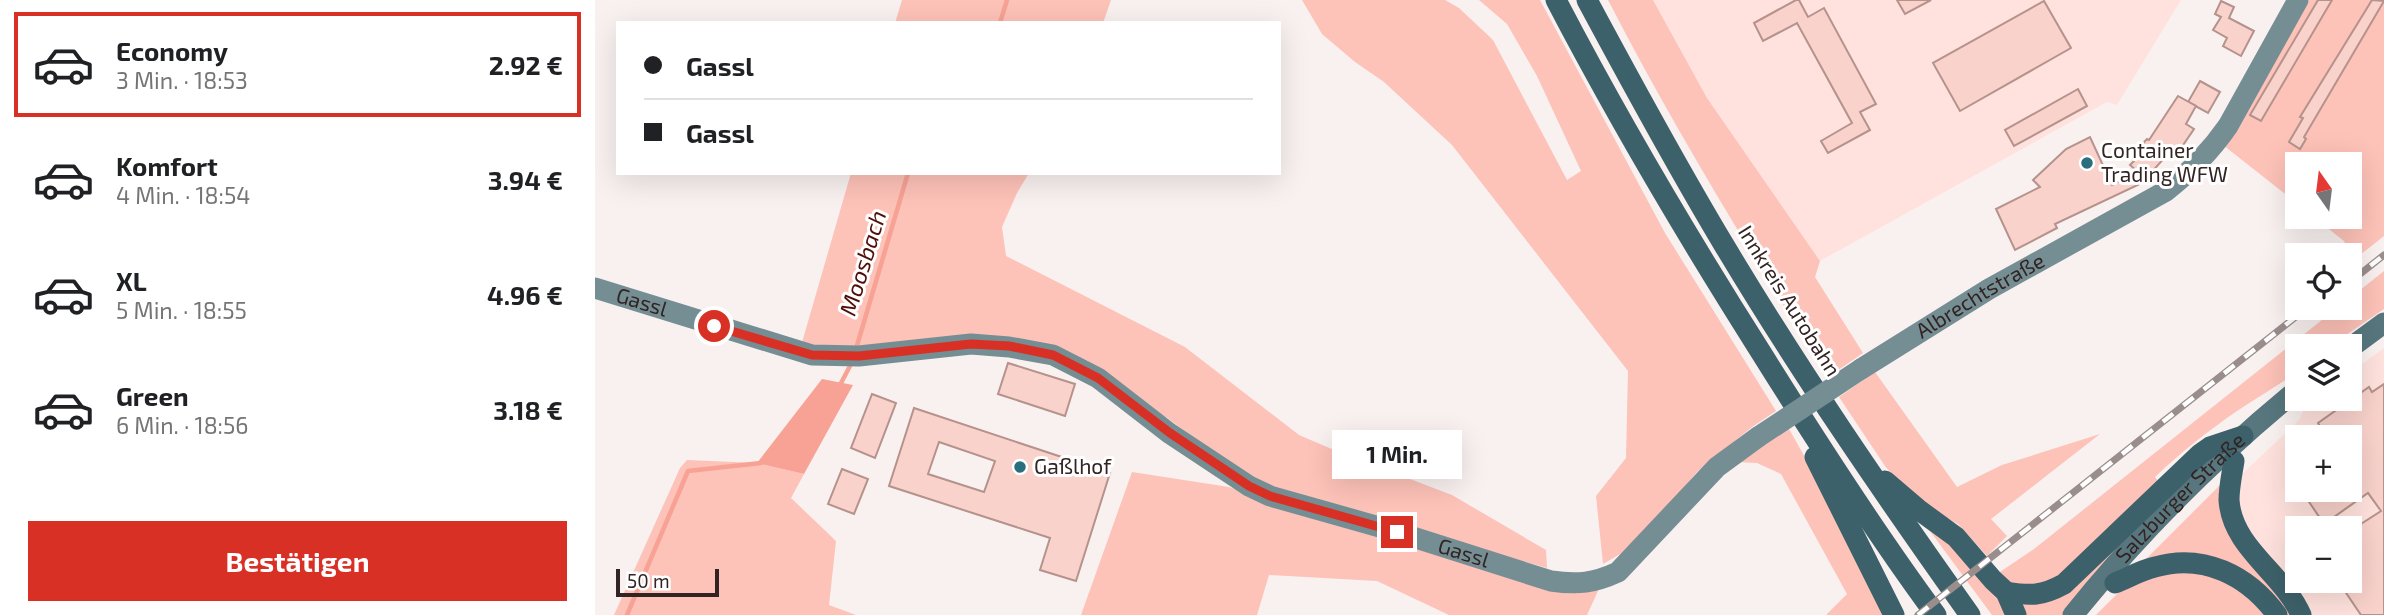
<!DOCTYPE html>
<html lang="de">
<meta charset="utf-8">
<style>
body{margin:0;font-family:"Exo 2",sans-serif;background:#f2f2f2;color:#202124;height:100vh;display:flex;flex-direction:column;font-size:26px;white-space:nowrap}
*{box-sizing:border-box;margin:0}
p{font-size:23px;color:#757577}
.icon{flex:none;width:38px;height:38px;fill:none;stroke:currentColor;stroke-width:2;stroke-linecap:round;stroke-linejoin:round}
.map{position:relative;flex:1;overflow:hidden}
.sheet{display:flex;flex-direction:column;background:#fff;width:595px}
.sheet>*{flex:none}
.top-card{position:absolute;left:21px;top:21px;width:665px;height:154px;border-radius:0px;box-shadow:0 7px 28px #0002;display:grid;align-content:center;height:154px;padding:0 28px;background:#fff}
.needle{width:46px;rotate:346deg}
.fabs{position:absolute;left:1690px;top:152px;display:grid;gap:14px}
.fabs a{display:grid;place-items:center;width:77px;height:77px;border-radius:0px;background:#fff;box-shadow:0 7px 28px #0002;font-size:35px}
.scale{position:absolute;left:21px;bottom:18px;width:103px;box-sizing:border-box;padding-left:7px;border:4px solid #322422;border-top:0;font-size:19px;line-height:24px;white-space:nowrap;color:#322422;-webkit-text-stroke:5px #fff;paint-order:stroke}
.end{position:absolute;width:32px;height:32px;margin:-16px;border:9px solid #d93025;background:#fff;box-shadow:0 0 0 4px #fff}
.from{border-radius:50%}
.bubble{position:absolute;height:49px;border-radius:0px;background:#fff;box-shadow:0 7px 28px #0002;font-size:23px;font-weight:700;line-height:49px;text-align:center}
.top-card b{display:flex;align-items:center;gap:24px;height:66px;font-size:26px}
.top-card b+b{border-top:2px solid #e0e0e0}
.top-card i{width:18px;height:18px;background:#202124}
ul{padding:12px 0 0;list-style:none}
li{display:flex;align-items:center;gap:21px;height:105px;margin:0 14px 10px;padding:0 14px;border:4px solid transparent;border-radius:0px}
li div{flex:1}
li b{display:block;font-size:26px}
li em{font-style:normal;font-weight:700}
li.on{border-color:#d93025}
li>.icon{width:63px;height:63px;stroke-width:1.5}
.action{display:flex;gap:14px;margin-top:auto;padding:14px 28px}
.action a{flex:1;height:80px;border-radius:0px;background:#d93025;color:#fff;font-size:28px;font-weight:700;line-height:80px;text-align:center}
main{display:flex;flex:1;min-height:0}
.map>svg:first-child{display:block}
.built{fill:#ffe2dd;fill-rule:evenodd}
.green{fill:#fdc2b8}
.water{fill:#f7a294}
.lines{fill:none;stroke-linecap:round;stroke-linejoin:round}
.stream{stroke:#f7a294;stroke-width:4.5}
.building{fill:#f8d2cb;stroke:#b5928b;stroke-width:2;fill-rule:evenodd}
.secondary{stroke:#758e94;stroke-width:21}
.primary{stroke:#57767d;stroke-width:21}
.highway{stroke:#3d616a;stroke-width:21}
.rail-casing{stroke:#998e8c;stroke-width:7}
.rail{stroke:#fff;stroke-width:4.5;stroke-dasharray:13;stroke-linecap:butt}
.secondary-bridge{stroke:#758e94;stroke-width:21}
.route{stroke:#d93025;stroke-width:9}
.poi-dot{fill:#296f7d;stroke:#fff;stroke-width:2.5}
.labels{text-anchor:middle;stroke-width:6;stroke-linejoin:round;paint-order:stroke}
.poi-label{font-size:21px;fill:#322422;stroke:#fff;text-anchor:start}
.street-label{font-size:21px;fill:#322422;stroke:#fff}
.water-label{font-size:23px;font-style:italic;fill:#4f0f08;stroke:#fff}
</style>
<main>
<section class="sheet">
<ul>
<li class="on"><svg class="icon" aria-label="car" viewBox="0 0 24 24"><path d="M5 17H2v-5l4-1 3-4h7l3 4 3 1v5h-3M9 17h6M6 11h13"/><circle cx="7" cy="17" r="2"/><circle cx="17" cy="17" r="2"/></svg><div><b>Economy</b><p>3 Min. · 18:53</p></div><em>2.92 €</em></li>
<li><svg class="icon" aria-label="car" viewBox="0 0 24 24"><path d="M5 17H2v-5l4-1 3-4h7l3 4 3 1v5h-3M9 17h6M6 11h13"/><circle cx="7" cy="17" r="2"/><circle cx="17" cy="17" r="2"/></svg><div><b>Komfort</b><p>4 Min. · 18:54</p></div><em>3.94 €</em></li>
<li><svg class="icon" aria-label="car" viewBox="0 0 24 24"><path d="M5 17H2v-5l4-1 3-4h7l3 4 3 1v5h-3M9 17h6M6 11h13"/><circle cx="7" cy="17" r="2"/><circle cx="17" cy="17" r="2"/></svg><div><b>XL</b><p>5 Min. · 18:55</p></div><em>4.96 €</em></li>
<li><svg class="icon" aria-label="car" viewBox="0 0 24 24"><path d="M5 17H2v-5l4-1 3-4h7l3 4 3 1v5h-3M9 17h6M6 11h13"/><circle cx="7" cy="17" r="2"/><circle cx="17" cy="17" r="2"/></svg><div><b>Green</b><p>6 Min. · 18:56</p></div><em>3.18 €</em></li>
</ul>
<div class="action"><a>Bestätigen</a></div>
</section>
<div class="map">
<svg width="1789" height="615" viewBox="0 0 1789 615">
<rect width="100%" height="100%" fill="#f9f1f0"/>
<g class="built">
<polygon points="1058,0 1586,0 1522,105 1512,102 1225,261 1112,98"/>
<path d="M1789,348V615H1714L1653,532L1645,514L1642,496L1647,474L1704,420L1711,405L1720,399H1755V373ZM1703,438H1755V490H1703ZM1703,528H1755V581H1703Z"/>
</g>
<g class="green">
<polygon points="307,0 516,0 508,23 300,23"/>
<polygon points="707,0 850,0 864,8 898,40 972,180 986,171 942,76 912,24 884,0 945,0 1070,233 1181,411 1157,427 1102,472 1039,546 1008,564 1001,496 1031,458 1033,371 857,145 789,82 760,62 727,34"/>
<path d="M1013,0H1058L1112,98L1225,261L1220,277L1268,353L1233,377C1156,253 1080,130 1013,0Z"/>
<polygon points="1714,0 1789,0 1789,236 1755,263 1755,256 1737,255 1750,242 1719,217 1755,217 1755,164 1703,164 1703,204 1628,145"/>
<polygon points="256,173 434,173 422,193 407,227 411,256 590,347 704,435 739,450 857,495 951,550 952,568 707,500 654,479 571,417 433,343 253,352 206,346"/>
<path d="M1789,271V309L1735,346H1703V371C1683,386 1662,397 1642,411C1613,431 1585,453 1560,477L1566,485L1465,579L1439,588L1418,587L1399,576L1439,549L1742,308H1755V298Z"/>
<polygon points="1280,372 1362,487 1407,465 1505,434 1396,519 1412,536 1392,556 1363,524 1315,497 1290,466 1244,397"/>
<polygon points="1194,429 1241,512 1293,615 1231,615 1252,594 1186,474 1162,463 1143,462"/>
<polygon points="92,460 162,463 209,474 196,498 241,541 234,605 261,615 19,615 85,468"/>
<polygon points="537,472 634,487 931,580 1008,580 992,615 854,615 782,581 674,575 662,615 486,615"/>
<polygon points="1628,482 1700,615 1688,615 1658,579 1544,566"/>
<polygon points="1332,527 1367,550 1416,615 1397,615"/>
<polygon points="1532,536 1468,615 1429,615 1426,603"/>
<polygon points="1576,568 1631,579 1674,615 1501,615 1523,593"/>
</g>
<polygon class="water" points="227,379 258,385 209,474 162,463"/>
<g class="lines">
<g class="stream">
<polyline points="405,23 412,0"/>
<polyline points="261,349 313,173"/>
<polyline points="244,387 256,364"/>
<polyline points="32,615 93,471 166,463"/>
</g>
</g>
<g class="building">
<polygon points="1201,0 1204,0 1213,17 1229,8 1281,104 1265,112 1275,130 1233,153 1226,141 1257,123 1202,23 1168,41 1159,23"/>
<polygon points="1302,0 1336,0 1310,14"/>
<polygon points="1723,0 1737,0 1666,121 1655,115"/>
<polygon points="1777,0 1789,1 1709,137 1711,139 1705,149 1694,142 1708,118 1705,117"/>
<polygon points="1449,1 1476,48 1365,111 1338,63"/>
<polygon points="1626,1 1639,7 1634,18 1659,31 1646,56 1628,46 1632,38 1618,30 1626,17 1620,14"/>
<polygon points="1605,81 1625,92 1613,113 1593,102"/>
<polygon points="1483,89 1492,106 1419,146 1410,130"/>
<polygon points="1583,96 1601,106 1591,124 1599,129 1584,151 1579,147 1547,183 1460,224 1462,228 1420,250 1401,209 1445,187 1438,180 1471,149 1495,137 1517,185 1543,172 1535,165 1539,161 1535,157 1552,139 1554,140"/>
<polygon points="413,363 480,384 470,416 403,394"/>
<polygon points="1789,384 1789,615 1766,615 1743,581 1755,581 1755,531 1786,511 1773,493 1729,524 1706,490 1755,490 1755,438 1712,438 1726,428 1723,423 1774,387 1777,392"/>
<polygon points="277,394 301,403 280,458 256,448"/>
<path d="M319,408L515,473L481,581L445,570L455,538L294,486ZM344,442L400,461L389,492L333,474Z"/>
<polygon points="247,469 273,479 259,514 233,504"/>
</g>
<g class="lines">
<g class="secondary">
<path id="s1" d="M0,288L217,355L264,356L376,344L414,347L458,355L503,378L574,433L654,486L675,496L802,532L956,581C983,585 999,583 1023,572L1122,467L1163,437"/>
<path id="s2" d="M1266,369L1394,289L1571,191C1595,172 1615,152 1633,126L1703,0"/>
</g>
<g class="primary">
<polyline points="1755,348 1789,323"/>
<path id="s3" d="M1478,615C1545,532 1620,457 1703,389"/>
</g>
<g class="highway">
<path d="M961,0C1024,121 1094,239 1167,354C1222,442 1279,531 1341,615"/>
<path d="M992,0C1036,82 1081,165 1129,245C1205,372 1289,494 1375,615"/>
<polyline points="1220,457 1299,615"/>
<path d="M1639,461C1637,474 1634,487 1634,500C1637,548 1688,573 1706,615"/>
<polyline points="1290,481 1324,510 1361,537 1398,580 1411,592 1421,615"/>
<path d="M1520,583C1533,578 1546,570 1560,567C1608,553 1653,575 1682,615"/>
<path d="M1411,592C1436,596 1447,596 1469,584L1605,454L1615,447L1648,436"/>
</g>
<defs>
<g id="rail">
<polyline points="1755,282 1789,255"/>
<polyline points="1323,615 1712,308"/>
</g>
</defs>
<use href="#rail" class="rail-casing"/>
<use href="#rail" class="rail"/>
<polyline class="secondary-bridge" points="1163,437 1266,369"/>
</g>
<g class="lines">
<polyline class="route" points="119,326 217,355 264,356 376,344 414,346 458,355 503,378 575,433 654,486 675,496 802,532"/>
</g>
<g class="poi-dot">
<circle cx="1492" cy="163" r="7"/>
<circle cx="425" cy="467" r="7"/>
</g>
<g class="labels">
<g class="poi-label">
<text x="1506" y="158">Container<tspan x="1506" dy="24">Trading WFW</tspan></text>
<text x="439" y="474">Gaßlhof</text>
</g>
<g class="street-label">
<text dy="7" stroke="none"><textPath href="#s2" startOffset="140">Albrechtstraße</textPath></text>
<text transform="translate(1194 301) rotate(58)" y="7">Innkreis Autobahn</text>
<text dy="7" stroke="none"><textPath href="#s1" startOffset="49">Gassl</textPath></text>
<text dy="7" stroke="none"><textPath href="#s3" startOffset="159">Salzburger Straße</textPath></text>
<text dy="7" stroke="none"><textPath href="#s1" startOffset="931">Gassl</textPath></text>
</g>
<g class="water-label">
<text transform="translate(268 263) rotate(-73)" y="8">Moosbach</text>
</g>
</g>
</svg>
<div class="fabs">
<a><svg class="needle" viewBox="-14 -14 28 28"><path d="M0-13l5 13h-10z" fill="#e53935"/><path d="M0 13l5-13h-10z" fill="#757577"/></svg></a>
<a><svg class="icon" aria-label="locate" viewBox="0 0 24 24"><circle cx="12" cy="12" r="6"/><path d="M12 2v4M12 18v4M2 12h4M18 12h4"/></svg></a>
<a><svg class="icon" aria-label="layers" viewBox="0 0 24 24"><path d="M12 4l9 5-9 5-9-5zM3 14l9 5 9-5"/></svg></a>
<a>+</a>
<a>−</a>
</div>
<div class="scale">50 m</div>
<i class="end from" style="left:119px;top:326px"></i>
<i class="end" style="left:802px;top:532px"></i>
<div class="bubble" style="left:737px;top:430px;width:130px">1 Min.</div>
<div class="top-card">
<b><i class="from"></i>Gassl</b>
<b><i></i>Gassl</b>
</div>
</div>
</main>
